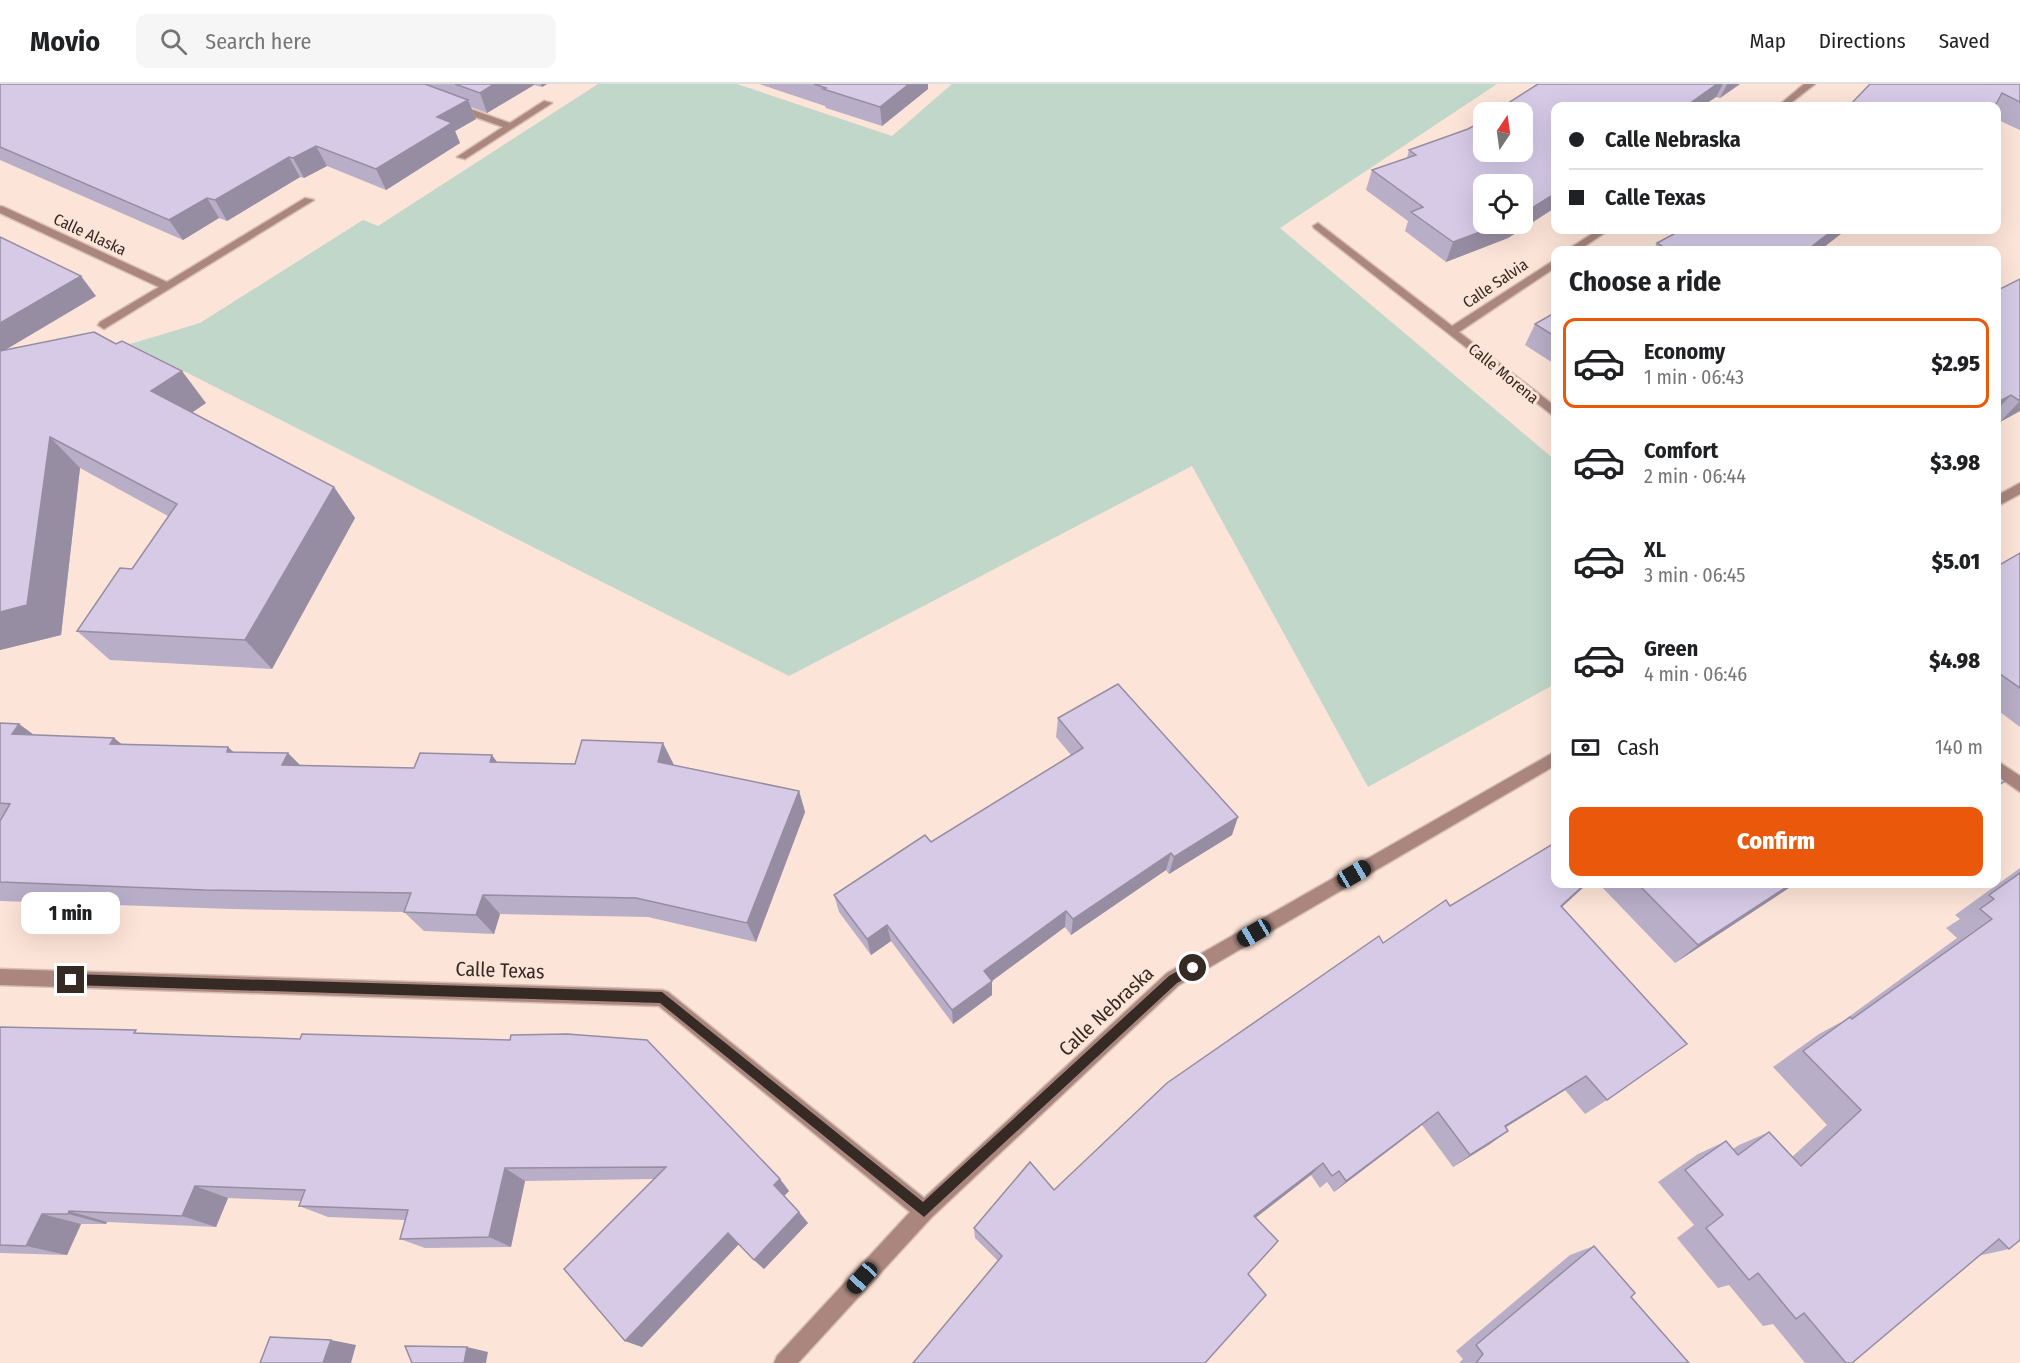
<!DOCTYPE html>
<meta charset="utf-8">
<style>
body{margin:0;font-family:"Fira Sans Condensed",sans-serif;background:#f6f6f6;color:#202124;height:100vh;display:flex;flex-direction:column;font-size:22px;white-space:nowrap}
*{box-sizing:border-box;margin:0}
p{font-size:20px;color:#757577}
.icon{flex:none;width:33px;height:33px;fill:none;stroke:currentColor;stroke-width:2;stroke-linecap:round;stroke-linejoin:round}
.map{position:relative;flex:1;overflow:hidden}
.panel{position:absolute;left:1551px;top:162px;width:450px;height:642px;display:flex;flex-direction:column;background:#fff;border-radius:12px;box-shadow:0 6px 24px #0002}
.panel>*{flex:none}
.top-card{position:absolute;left:1551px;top:18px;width:450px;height:132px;border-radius:12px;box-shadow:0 6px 24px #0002;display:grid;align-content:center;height:132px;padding:0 18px;background:#fff}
.needle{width:39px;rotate:13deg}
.fabs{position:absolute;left:1473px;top:18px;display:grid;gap:12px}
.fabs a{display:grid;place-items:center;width:60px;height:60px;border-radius:12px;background:#fff;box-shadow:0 6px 24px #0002;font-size:30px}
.end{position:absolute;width:27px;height:27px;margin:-14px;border:8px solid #352a24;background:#fff;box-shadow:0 0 0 3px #fff}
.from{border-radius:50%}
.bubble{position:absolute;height:42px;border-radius:12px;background:#fff;box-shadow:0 6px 24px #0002;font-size:20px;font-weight:800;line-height:42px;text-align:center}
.car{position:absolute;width:18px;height:36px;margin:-18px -9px;border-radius:8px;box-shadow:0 0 4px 2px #0007;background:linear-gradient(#222 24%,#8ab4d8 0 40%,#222 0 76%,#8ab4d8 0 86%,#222 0)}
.top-card b{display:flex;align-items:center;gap:21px;height:57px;font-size:22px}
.top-card b+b{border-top:2px solid #e0e0e0}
.top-card i{width:15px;height:15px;background:#202124}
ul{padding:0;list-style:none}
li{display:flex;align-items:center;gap:18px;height:90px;margin:0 12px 9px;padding:0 6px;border:3px solid transparent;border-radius:12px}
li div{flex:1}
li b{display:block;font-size:22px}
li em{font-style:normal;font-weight:800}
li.selected{border-color:#ea580c}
li>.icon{width:54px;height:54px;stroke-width:1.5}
h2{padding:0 18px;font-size:27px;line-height:72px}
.pay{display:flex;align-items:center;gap:15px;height:66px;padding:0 18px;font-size:22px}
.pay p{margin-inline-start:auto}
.primary-button{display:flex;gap:12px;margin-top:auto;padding:12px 18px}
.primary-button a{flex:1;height:69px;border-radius:12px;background:#ea580c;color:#fff;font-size:24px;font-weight:800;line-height:69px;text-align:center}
header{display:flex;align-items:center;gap:36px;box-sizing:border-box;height:84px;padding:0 30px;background:#fff;border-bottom:2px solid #e0e0e0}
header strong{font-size:28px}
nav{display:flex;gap:33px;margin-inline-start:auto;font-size:21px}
.search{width:420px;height:54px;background:#f6f6f6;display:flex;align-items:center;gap:15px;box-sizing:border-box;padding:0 21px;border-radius:12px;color:#757577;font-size:22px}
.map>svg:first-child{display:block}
.green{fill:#c1d7ca}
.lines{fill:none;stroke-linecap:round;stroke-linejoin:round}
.minor-casing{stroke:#d5bfb4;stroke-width:3}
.minor{fill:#aa867e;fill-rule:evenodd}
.wall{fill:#b8aec7}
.shaded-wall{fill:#968da2}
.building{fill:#d6cae7;stroke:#968da2;stroke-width:1.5}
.route{fill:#352a24}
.labels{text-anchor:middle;stroke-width:6;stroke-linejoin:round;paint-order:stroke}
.far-street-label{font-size:16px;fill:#352a24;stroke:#fde4d8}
.street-label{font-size:20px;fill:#352a24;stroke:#fde4d8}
</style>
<header>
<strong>Movio</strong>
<div class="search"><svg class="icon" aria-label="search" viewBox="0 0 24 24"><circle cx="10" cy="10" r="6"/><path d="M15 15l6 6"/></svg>Search here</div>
<nav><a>Map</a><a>Directions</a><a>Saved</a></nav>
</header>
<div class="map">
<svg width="2020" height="1279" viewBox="0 0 2020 1279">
<rect width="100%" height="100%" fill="#fde4d8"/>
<polygon class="green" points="598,0 737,0 892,52 952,0 1497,0 1280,144 1555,376 1555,600 1368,703 1192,382 789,592 130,260 200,239 363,136 378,142"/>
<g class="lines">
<defs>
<g id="minor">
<polygon points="1804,0 1815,0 1787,22 1778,22"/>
<polygon points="544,17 552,19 465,75 457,73 503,43 453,25 453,21 459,21 510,39"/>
<polygon points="305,114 314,116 104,245 98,241 100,238 159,203 0,129 0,122 4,123 167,198"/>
<polygon points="1318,139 1452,242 1556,175 1556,183 1459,248 1556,323 1556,334 1314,144 1313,142"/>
<polygon points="1598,146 1609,146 1579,166 1567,166"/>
<polygon points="2020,399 2020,410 1996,423 1996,412"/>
<polygon points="1556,667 1556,681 1179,901 931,1134 798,1279 774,1279 777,1272 910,1128 659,922 0,901 0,885 662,906 668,908 924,1114 1167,889"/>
<polygon points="1996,676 2020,692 2020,708 1996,691"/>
</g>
</defs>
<use href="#minor" class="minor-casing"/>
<use href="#minor" class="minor"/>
</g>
<g class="wall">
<polygon points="0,0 547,0 542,3 534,1 487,29 471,23 476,35 455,47 460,59 386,106 327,82 304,94 300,93 227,137 219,134 183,156 0,76"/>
<polygon points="759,0 928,0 928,5 882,42 826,24 825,22"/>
<polygon points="1538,0 1740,0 1720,14 1716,13 1556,22 1556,123 1508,154 1446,178 1405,147 1408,137 1366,106 1372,86 1407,74 1409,66 1468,45"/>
<polygon points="2020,0 2020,46 1996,35 1996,22 1849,22"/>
<polygon points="1681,146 1846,146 1820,166 1653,166 1657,159"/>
<polygon points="0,153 96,212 5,266 206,319 192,328 334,403 355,434 272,585 110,576 77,547 132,485 168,432 80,384 61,551 0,566"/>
<polygon points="2020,195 2020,327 2000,338 1996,335 1996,207"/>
<polygon points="1556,228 1556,281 1525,261 1535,240"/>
<polygon points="2020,469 2020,643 1996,625 1996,483"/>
<polygon points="1058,634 1232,751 1169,790 1166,786 1071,851 1065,843 992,897 992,911 953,940 891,857 871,871 839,828 834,811 931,758 1071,671 1056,653"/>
<polygon points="0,639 19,640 34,651 114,654 121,660 234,668 300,681 414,684 498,678 674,681 799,707 805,728 756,858 648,833 500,830 494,850 424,847 404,828 232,825 0,817"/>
<polygon points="2020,784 2020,1156 2009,1165 1978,1172 1852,1279 1805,1279 1773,1240 1763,1242 1729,1201 1718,1204 1677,1154 1694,1141 1658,1098 1698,1070 1726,1057 1733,1065 1739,1061 1769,1048 1792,1073 1827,1041 1773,983 1819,950 1843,937 1957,854 1946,844 1960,835 1955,831"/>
<polygon points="1556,800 1587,800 1562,823 1607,1016 1585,1030 1565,1006 1506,1043 1490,1060 1453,1083 1422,1041 1334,1108 1327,1098 1320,1104 1311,1091 998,1177 975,1154 974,1144 1054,1106 1383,859 1450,822"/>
<polygon points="1599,800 1800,800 1796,802 1794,800 1675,879"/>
<polygon points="0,943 142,949 780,1095 789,1107 784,1112 808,1139 764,1185 754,1176 738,1160 642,1263 625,1257 654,1095 525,1097 511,1163 425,1164 400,1155 405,1136 328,1133 299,1122 302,1117 228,1114 216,1143 107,1138 106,1140 81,1140 67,1171 0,1169"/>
<polygon points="1594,1162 1631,1213 1689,1279 1459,1279 1463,1275 1456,1267 1570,1171"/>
</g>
<g class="shaded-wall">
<polygon points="494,0 533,0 534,1 487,29 480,9"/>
<polygon points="541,0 547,0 542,3"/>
<polygon points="909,0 928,0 928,5 882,42 880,23"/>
<polygon points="1717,0 1723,0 1716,13 1703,22 1686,22"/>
<polygon points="1727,0 1740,0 1720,14"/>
<polygon points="468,16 476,35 455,47 460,59 386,106 376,85 437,33"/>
<polygon points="316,62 327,82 304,94 293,74"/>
<polygon points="289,73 300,93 227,137 215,116"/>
<polygon points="1556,109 1556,123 1508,154 1446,178 1453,158 1502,140 1522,140 1522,130"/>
<polygon points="207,114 219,134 183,156 169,136"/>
<polygon points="1833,146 1846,146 1820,166 1807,166"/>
<polygon points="81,192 96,212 0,269 0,239"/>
<polygon points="182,287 206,319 177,339 151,307"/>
<polygon points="2011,311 1996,327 1996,319"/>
<polygon points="2020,317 2020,327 2000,338"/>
<polygon points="50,353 80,384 61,551 0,566 0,528"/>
<polygon points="334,403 355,434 272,585 245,556"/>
<polygon points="19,640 49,662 12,650"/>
<polygon points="114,654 141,676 110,660"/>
<polygon points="663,659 674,681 669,700 658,678"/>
<polygon points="228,663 252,685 227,668"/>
<polygon points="288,669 310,691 282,681"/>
<polygon points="492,671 508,693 490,678"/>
<polygon points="799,707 805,728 756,858 747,839"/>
<polygon points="1238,733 1232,751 1169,790 1174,773"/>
<polygon points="1171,769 1166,786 1071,851 1073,835"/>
<polygon points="1585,800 1587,800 1542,841 1561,822"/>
<polygon points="1791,800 1795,800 1675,879 1698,861"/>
<polygon points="483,811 500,830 494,850 476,831"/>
<polygon points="1066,827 1065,843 985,902 984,887"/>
<polygon points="887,841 891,857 871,871 867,855"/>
<polygon points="992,897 992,911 953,940 952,926"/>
<polygon points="1586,992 1565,1006 1487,1055 1505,1042"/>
<polygon points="1438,1028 1422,1041 1334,1108 1346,1097"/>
<polygon points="1508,1047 1490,1060 1453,1083 1470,1071"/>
<polygon points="1323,1079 1311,1091 1245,1142 1254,1132"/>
<polygon points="505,1084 525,1097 511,1163 489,1153"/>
<polygon points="780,1095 789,1107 783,1113 774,1101"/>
<polygon points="195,1102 228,1114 216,1143 182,1132"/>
<polygon points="69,1127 107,1138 106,1140 68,1130"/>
<polygon points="799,1128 808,1139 764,1185 754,1176"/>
<polygon points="42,1130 81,1140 67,1171 26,1162"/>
<polygon points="728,1149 740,1159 642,1263 625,1257"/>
<polygon points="331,1256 356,1261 351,1279 323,1279"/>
<polygon points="467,1263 488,1268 486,1279 464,1279"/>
</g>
<g class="building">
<polygon points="0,0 425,0 468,16 437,33 452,39 376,85 316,62 293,74 289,73 215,116 207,114 169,136 0,63"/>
<polygon points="455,0 494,0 480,9"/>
<polygon points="814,0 909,0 880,23 823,5 826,4"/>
<polygon points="1538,0 1717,0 1686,22 1556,22 1556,109 1522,130 1522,100 1484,100 1484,140 1502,140 1453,158 1411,128 1423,123 1372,86 1416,71 1409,66 1468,45 1484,36 1484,68 1522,68 1522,28 1494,28"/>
<polygon points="1870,0 2020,0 2020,18 2002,9 1995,22 1849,22"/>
<polygon points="1681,146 1833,146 1807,166 1668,166 1657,159"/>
<polygon points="0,153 81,192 0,239"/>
<polygon points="2020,195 2020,317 2011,311 1996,319 1996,207"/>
<polygon points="1556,228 1556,253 1535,240"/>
<polygon points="94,248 116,260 122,257 182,287 151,307 334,403 245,556 77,547 120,484 132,485 177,420 50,353 27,521 0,528 0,267"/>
<polygon points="2020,469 2020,604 1996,587 1996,483"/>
<polygon points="1118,600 1238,733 1174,773 1171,769 1073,835 1066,827 984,887 992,897 952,926 887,841 867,855 834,811 925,751 931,758 1083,664 1058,634"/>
<polygon points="0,639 19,640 12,650 114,654 110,660 228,663 227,668 288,669 282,681 414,684 420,669 492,671 490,678 575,680 582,656 663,659 658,678 799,707 747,839 636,814 483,811 476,831 404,828 411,809 205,806 0,798 0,737 10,720 0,719"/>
<polygon points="1996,690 2005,697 1996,703"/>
<polygon points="1556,758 1556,800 1585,800 1561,822 1687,960 1607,1016 1586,992 1505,1042 1508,1047 1470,1071 1438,1028 1346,1097 1339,1087 1332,1092 1323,1079 1254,1132 1278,1157 1248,1190 1266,1211 1205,1279 913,1279 1002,1172 974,1144 1030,1078 1054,1106 1167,999 1379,852 1383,859 1446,816 1450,822"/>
<polygon points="2020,789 2020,1156 2009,1165 1999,1155 1852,1279 1846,1279 1804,1229 1796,1235 1758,1189 1749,1196 1706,1144 1723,1131 1685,1086 1726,1057 1738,1071 1769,1048 1801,1082 1861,1026 1803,967 1850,933 1852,935 1992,835 1980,825 1994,815 1989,811"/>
<polygon points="1638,800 1791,800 1698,861"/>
<polygon points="0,943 136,946 134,949 300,955 302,950 510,956 511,951 567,950 647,956 780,1095 774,1101 799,1128 754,1176 728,1149 625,1257 564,1185 666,1083 505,1084 489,1153 400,1155 408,1126 299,1122 305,1106 195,1102 182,1132 69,1127 68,1130 42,1130 26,1162 0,1161"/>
<polygon points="1594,1162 1635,1209 1631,1213 1689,1279 1476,1279 1483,1270 1476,1261"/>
<polygon points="270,1253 331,1256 323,1279 260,1279"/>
<polygon points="405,1262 467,1263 464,1279 412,1279"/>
</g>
<polygon class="route" points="1193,878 1199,884 1197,888 1177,899 924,1133 660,919 71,901 65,896 71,890 662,908 923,1118 1169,892"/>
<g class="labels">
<g class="far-street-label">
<text transform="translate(90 150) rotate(25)" y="6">Calle Alaska</text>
<text transform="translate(1495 199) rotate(-34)" y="6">Calle Salvia</text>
<text transform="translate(1504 289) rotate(39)" y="6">Calle Morena</text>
</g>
<g class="street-label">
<text transform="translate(500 886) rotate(2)" y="7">Calle Texas</text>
<text transform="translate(1106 927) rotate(-43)" y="7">Calle Nebraska</text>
</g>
</g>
</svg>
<div class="fabs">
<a><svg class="needle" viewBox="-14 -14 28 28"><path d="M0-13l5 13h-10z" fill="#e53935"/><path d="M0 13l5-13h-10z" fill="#757577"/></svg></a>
<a><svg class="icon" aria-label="locate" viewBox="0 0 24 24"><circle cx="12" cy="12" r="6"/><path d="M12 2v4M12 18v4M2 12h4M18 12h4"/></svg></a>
</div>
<i class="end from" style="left:1193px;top:884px"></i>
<i class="end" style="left:71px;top:896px"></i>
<div class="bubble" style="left:21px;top:808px;width:99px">1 min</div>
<i class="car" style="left:1354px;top:790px;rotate:60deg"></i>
<i class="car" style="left:1254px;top:849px;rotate:240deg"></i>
<i class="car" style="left:862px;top:1194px;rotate:222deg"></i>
<div class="top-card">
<b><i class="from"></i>Calle Nebraska</b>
<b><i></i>Calle Texas</b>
</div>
<section class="panel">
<h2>Choose a ride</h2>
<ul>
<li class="selected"><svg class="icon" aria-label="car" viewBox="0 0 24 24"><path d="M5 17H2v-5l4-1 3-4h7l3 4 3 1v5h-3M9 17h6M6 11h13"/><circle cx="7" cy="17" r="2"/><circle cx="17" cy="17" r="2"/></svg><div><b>Economy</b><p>1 min · 06:43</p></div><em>$2.95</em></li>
<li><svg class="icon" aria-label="car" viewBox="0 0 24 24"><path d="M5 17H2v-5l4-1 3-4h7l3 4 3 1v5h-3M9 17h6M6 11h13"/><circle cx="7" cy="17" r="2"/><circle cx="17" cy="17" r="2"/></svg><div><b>Comfort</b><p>2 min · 06:44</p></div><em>$3.98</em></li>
<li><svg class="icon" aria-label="car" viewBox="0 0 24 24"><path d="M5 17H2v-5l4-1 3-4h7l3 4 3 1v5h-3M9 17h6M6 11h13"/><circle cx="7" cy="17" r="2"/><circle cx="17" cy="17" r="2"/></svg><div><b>XL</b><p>3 min · 06:45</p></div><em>$5.01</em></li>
<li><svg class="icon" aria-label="car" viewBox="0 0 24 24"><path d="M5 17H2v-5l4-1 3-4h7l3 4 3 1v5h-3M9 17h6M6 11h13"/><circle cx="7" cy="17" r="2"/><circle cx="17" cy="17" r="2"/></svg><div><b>Green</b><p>4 min · 06:46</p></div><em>$4.98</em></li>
</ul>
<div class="pay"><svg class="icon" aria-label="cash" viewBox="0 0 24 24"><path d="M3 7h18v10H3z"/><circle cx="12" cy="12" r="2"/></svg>Cash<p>140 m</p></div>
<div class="primary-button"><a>Confirm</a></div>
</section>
</div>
